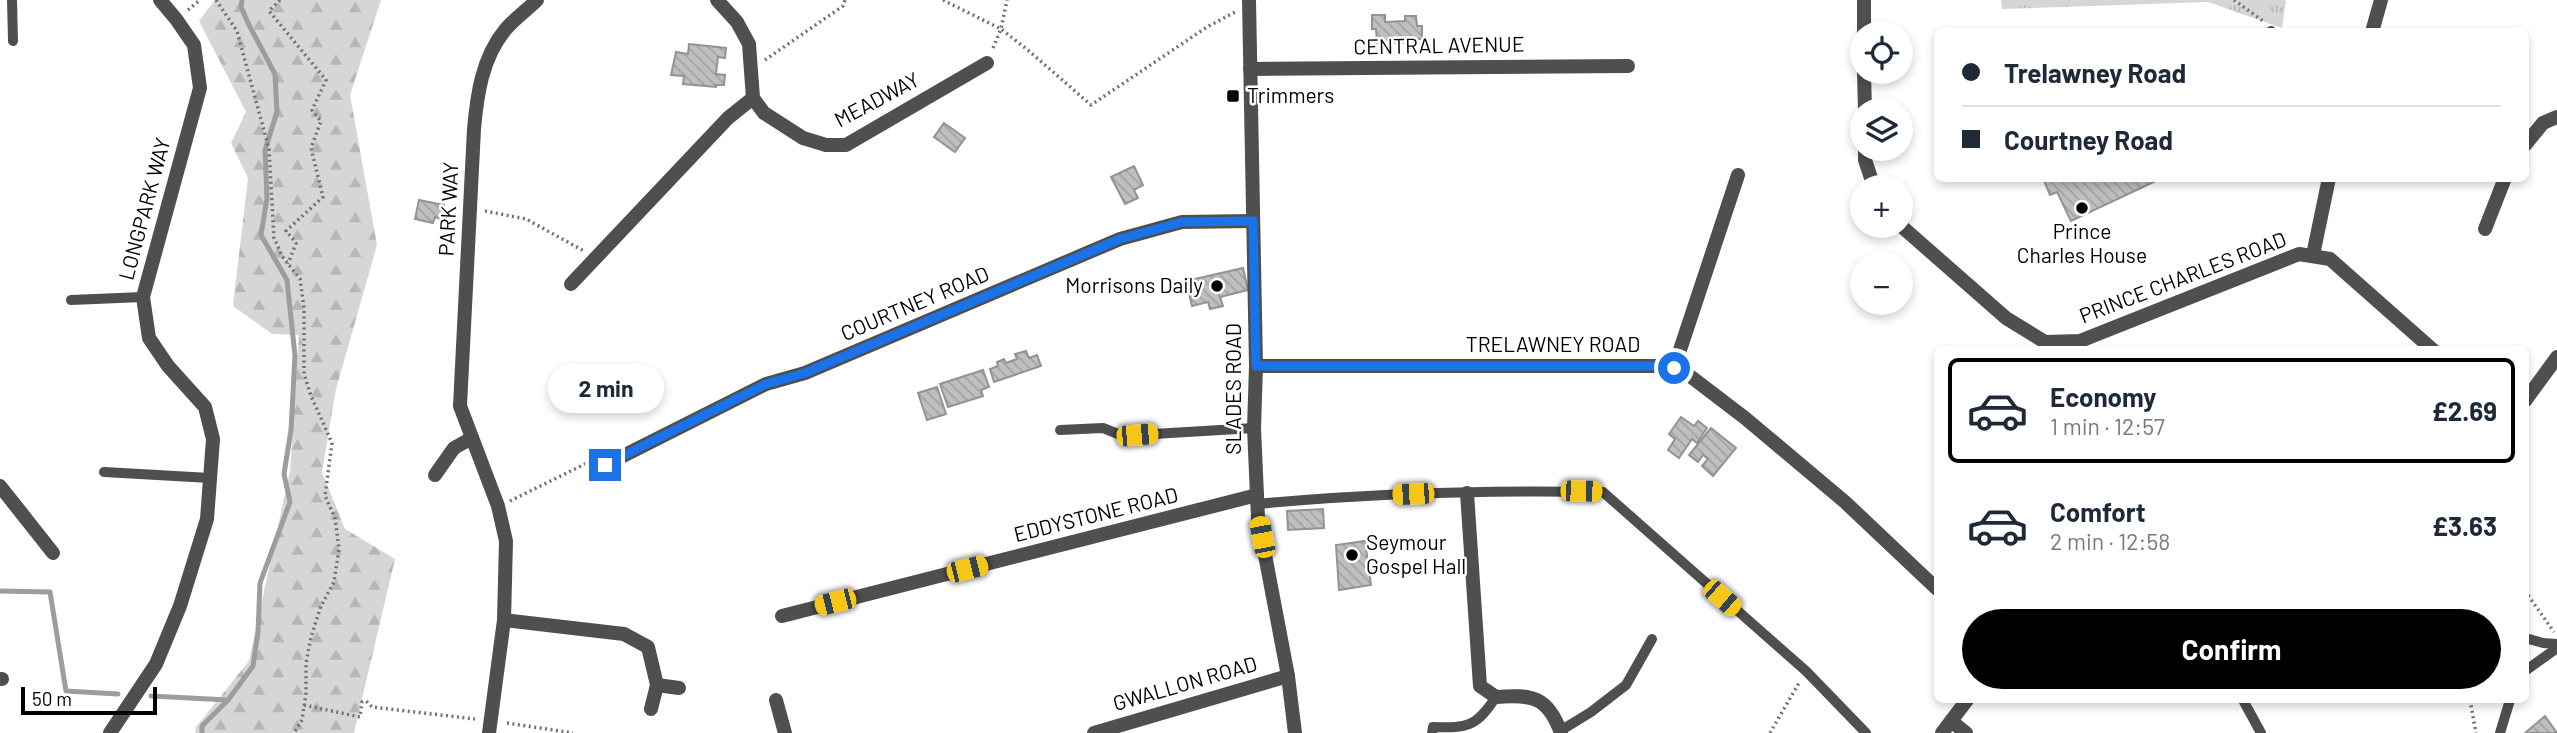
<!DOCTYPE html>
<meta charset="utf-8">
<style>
body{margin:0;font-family:Barlow,sans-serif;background:#f6f6f7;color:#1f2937;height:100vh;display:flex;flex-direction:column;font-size:26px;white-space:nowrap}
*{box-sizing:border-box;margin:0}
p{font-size:23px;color:#747a83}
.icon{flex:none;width:38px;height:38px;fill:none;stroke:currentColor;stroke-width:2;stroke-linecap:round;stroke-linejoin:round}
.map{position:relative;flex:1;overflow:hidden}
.side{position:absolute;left:1934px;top:346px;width:595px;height:357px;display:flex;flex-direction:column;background:#fff;border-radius:10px;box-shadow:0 4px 10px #0003}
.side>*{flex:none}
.top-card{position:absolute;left:1934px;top:28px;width:595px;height:154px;border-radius:10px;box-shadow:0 4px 10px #0003;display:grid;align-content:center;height:154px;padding:0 28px;background:#fff}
.controls{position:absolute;left:1850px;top:21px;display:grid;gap:14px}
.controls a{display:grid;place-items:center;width:63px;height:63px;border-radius:50%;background:#fff;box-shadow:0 4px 10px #0003;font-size:35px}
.scale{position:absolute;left:21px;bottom:18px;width:136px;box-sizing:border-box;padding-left:7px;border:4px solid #000;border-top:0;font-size:19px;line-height:24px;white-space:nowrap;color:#000;-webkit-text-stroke:5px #fff;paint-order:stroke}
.end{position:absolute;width:32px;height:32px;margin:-16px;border:9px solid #1a73e8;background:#fff;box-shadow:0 0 0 4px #fff}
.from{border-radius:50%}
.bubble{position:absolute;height:49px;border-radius:24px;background:#fff;box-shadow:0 4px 10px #0003;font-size:23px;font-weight:700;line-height:49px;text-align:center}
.car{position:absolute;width:21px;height:42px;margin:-21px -10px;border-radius:9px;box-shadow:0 0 5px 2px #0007;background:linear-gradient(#f5c518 24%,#345 0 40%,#f5c518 0 76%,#345 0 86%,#f5c518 0)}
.top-card b{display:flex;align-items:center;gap:24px;height:66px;font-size:26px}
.top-card b+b{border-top:2px solid #e0e1e3}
.top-card i{width:18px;height:18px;background:#1f2937}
ul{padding:12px 0 0;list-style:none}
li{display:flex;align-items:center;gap:21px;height:105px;margin:0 14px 10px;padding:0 14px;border:4px solid transparent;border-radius:10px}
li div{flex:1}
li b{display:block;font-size:26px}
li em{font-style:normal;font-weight:700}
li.active{border-color:#000}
li>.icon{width:63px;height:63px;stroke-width:1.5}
.cta{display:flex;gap:14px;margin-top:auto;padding:14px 28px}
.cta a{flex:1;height:80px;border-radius:42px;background:#000;color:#fff;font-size:28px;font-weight:700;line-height:80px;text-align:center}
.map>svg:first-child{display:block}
.forest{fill:url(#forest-firs)}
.park{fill:url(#park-tufts)}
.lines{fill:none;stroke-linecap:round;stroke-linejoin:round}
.stream{stroke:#9d9d9d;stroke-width:5}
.building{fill:url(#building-back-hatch);stroke:#939393;stroke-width:2}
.path{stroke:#717171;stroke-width:3.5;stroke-dasharray:2 3.5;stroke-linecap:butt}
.service{stroke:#4f4f4f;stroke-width:10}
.minor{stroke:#4f4f4f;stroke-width:14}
.tertiary{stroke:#4f4f4f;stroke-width:14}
.route{stroke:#1a73e8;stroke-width:9}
.poi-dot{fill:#000;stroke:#fff;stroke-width:2.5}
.labels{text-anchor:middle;stroke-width:5;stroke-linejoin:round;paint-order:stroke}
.street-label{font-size:21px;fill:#000;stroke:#fff}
.poi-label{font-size:21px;fill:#000;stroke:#fff;text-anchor:start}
</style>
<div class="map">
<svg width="2557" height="733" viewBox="0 0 2557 733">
<defs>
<pattern id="forest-firs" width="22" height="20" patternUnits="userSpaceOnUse" patternTransform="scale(1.75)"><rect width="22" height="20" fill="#d6d6d6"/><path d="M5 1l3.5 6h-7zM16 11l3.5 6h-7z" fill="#b6b6b6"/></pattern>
<pattern id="park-tufts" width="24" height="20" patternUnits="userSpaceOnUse" patternTransform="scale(1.75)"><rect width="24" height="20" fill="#d6d6d6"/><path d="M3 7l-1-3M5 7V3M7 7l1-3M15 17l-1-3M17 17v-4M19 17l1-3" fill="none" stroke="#b6b6b6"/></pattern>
<pattern id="building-back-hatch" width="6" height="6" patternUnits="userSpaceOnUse" patternTransform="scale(1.75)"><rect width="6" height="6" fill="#bfbfbf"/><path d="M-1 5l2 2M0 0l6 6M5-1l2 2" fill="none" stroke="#a2a2a2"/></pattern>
</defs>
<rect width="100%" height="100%" fill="#fff"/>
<polygon class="forest" points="215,0 381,0 350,95 377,245 336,389 322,472 345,529 395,559 354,733 195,733 196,727 249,661 290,471 299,335 272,334 233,306 248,178 231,143 246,112 199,21"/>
<polygon class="park" points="2001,0 2286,0 2282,28 2208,2 2002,9"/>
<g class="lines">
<g class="stream">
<polyline points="0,591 50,592 66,691 118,694"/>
<polyline points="151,696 228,700"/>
<polyline points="202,733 202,726 228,700 253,666 258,632 260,583 290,502 284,474 291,430 295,356 287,280 261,235 267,198 265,150 277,112 275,74 248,23 241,7 242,0"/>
</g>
</g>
<g class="building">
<polygon points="1372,15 1385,15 1385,22 1405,21 1405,16 1416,16 1417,26 1422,26 1422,39 1418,39 1418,42 1377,43 1376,29 1372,29"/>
<polygon points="689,44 726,48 725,58 718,57 716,74 725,75 724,85 716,85 716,87 683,84 684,76 671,75 676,52 688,54"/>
<polygon points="944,123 965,138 955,152 934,137"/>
<polygon points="1134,166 1143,185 1134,190 1138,198 1125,204 1111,177"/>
<polygon points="2043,178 2162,178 2071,221 2057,192 2050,195"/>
<polygon points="419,200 444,205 441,219 435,217 433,223 415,219"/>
<polygon points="1243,268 1248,290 1220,297 1223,306 1210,309 1208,302 1192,306 1186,281"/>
<polygon points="1026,351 1029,358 1037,355 1041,366 994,382 990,369 998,366 997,362 1004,359 1006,363 1017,359 1015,354"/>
<polygon points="983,370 989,387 981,390 983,396 948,407 940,384"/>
<polygon points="937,387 946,414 927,420 918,393"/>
<polygon points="1681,417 1694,426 1698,421 1707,428 1697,443 1692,439 1679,458 1668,450 1675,439 1669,434"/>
<polygon points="1711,428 1736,448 1713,476 1702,466 1708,459 1703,455 1698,462 1689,455"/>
<polygon points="1323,509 1324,528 1288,530 1287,511"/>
<polygon points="1365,541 1371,585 1339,590 1336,545"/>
<polygon points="2545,716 2557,733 2525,733"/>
</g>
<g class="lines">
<g class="path">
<polyline points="216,0 237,31 269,149 274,238 282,256 300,279 304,308 304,374 311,396 332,443 325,496 335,518 339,549 334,582 321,606 311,637 306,663 306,693 302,720 294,733"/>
<polyline points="280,0 269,11 326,80 312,110 321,121 311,148 323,197 286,231 296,243 288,264"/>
<polyline points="943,0 1001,29 1029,51 1091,105 1207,27 1235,12"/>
<polyline points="2234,0 2263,21"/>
<polyline points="188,10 200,0"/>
<polyline points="993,48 1001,29 1007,0"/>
<polyline points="765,60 843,6 845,0"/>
<polyline points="485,211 526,219 584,251"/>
<polyline points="510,501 591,461"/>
<polyline points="2525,591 2554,632"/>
<polyline points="2470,700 2476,733"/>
<polyline points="304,705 360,717 362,702 366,701 372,707 475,719"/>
<polyline points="507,723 573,733"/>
<polyline points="1770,733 1799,683"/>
</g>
<g class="service">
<polyline points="12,0 13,41"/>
<polyline points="2271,32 2271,31"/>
<polyline points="71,300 143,297"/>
<polyline points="1060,430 1103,428 1118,434 1137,435 1254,428"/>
<polyline points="104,472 210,478"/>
<path d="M1257,504C1372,493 1488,490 1603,492L1806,671L1866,733"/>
<polyline points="2525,638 2543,643 2557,644"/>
<polyline points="2525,671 2557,648"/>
<polyline points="2243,700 2261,733"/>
<polyline points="1560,731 1591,712 1626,685 1652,639"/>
<path d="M1432,733L1433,727C1468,728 1476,727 1496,697"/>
<polyline points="2500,733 2510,700"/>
</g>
<g class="minor">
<polyline points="717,0 737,22 749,44 753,98 764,113 803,138 826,145 846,145 987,63"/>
<polyline points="1864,0 1864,33"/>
<polyline points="2372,32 2381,0"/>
<polyline points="1250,69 1628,66"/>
<polyline points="1864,72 1865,110"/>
<polyline points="2525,145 2543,123 2557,117"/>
<polyline points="1865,149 1865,160 1874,187"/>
<polyline points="1900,225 2006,318 2045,342 2080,341 2299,254 2330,259 2433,350"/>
<polyline points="2485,229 2505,178"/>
<polyline points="2313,255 2329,178"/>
<polyline points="571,284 728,118 753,98"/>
<polyline points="1256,366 1658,366 1674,368 1690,376 1745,418 1845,502 1937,589"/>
<polyline points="1674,368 1738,175"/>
<polyline points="605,465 766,384 805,373 1120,239 1182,222 1253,221"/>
<polyline points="435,475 454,448 472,438"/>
<polyline points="0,486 53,553"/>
<path d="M1467,493L1480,686L1496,697C1533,694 1548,697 1561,733"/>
<polyline points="782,616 1257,495"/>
<polyline points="504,620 624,634 648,647 657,685 651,709"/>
<polyline points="0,679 2,679"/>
<polyline points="657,685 679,688"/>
<polyline points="776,700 785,733"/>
<polyline points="1951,721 1966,733"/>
<polyline points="110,733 156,664 180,606 207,519 213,439 205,407 168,366 149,338 143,297 200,88 194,45 176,19 160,0"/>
<path d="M489,733L504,620L506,541L498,506L460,406L474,129C477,95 482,58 505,30C514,19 527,10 537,0"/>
<polyline points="1094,733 1288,676"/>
</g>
<g class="tertiary">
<polyline points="1249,0 1256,366 1254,428 1258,518 1288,676 1295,733"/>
<polyline points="2525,401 2557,357"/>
<polyline points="1942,733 1967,700"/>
</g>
</g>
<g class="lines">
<polyline class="route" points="605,465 766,384 805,373 1120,239 1182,222 1253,221 1256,366 1658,366 1674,368"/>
</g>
<g class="poi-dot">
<rect x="1226" y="89" width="14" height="14" rx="3.5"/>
<circle cx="2082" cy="208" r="7"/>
<circle cx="1217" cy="286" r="7"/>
<circle cx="1352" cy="555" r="7"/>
</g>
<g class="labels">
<g class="street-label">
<text transform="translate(1439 46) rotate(-1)" y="7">CENTRAL AVENUE</text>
<text transform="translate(877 100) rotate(-28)" y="7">MEADWAY</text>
<text transform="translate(145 209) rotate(-75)" y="7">LONGPARK WAY</text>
<text transform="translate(449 209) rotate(-87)" y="7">PARK WAY</text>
<text transform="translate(2183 278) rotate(-21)" y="7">PRINCE CHARLES ROAD</text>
<text transform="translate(915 304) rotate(-23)" y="7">COURTNEY ROAD</text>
<text x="1553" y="352">TRELAWNEY ROAD</text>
<text transform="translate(1234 389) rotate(-90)" y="7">SLADES ROAD</text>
<text transform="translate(1096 515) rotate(-14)" y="7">EDDYSTONE ROAD</text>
<text transform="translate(1185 684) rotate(-16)" y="7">GWALLON ROAD</text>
</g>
<g class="poi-label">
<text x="1247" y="103">Trimmers</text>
<text x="2082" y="239" text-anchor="middle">Prince<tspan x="2082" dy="24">Charles House</tspan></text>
<text x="1203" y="293" text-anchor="end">Morrisons Daily</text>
<text x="1366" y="550">Seymour<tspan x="1366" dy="24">Gospel Hall</tspan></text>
</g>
</g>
</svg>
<div class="controls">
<a><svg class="icon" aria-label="locate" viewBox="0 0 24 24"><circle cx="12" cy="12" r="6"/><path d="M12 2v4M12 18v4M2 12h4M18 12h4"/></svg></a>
<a><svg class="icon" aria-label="layers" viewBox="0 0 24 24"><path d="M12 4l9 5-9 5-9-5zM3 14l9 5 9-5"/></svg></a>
<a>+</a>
<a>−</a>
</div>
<div class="scale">50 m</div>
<i class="end from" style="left:1674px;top:368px"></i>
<i class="end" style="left:605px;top:465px"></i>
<div class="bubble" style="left:548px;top:364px;width:116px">2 min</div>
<i class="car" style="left:1137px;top:435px;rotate:85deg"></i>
<i class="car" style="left:1581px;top:491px;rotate:91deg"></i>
<i class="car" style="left:1413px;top:494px;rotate:268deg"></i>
<i class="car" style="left:1262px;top:537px;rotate:349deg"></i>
<i class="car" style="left:967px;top:569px;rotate:76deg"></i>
<i class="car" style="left:1722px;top:598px;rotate:131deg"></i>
<i class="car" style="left:835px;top:602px;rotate:256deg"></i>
<div class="top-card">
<b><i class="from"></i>Trelawney Road</b>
<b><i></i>Courtney Road</b>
</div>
<section class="side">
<ul>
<li class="active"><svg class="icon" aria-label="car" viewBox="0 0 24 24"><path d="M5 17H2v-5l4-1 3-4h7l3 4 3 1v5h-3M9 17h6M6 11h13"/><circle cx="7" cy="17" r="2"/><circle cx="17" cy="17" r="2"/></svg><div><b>Economy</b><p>1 min · 12:57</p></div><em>£2.69</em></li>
<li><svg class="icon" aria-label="car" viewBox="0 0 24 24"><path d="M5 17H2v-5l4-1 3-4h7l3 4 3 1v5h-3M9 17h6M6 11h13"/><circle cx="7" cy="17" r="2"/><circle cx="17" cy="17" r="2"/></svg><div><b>Comfort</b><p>2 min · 12:58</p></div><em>£3.63</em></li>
</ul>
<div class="cta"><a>Confirm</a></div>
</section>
</div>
